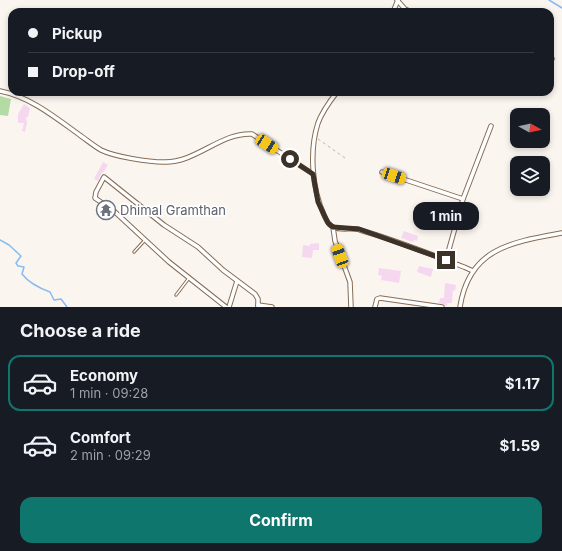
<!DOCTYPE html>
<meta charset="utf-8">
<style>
body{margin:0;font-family:Inter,sans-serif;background:#20242c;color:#f1f3f6;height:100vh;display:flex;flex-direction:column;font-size:15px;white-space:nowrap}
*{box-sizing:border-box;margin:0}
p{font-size:13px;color:#9ea1a6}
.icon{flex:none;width:22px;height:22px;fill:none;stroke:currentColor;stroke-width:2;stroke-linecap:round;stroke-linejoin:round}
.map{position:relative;height:307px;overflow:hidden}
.sheet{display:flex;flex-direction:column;background:#171b24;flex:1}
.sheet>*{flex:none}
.banner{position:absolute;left:8px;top:8px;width:546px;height:88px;border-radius:12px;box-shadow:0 2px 6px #0003;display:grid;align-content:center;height:88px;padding:0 20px;background:#171b24}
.needle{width:26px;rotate:98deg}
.fabs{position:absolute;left:510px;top:108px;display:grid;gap:8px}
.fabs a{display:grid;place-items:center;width:40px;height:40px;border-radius:8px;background:#171b24;box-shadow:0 2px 6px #0003;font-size:20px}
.end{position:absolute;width:18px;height:18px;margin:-9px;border:5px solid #3d3228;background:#fff;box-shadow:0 0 0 2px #fff}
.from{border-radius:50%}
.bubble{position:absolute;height:28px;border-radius:12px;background:#171b24;box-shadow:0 2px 6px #0003;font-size:13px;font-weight:700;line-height:28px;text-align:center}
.car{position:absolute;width:12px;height:24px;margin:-12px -6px;border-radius:5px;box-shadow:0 0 3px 1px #0007;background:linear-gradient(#f5c518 24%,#345 0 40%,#f5c518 0 76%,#345 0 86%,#f5c518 0)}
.banner b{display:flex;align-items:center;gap:14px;height:38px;font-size:15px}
.banner b+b{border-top:1px solid #363941}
.banner i{width:10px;height:10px;background:#f1f3f6}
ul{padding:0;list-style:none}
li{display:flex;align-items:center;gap:12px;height:56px;margin:0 8px 6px;padding:0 12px;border:2px solid transparent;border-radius:12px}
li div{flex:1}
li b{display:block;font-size:15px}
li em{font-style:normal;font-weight:700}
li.selected{border-color:#0f766e}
li>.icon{width:36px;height:36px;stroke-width:1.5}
h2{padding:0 20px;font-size:18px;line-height:48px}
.primary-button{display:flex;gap:8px;margin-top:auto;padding:8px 20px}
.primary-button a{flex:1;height:46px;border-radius:12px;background:#0f766e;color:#fff;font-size:16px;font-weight:700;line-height:46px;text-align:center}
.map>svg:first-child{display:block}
.green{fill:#b3dba4}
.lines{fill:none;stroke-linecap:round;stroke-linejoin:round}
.stream{stroke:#87bbf2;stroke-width:1.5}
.building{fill:#f5d7ef}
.service-casing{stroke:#866d56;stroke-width:3.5}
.minor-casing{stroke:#866d56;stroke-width:5.5}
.path{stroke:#bfb7b0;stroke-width:1;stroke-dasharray:3 3;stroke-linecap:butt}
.service{stroke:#fff;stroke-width:1.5}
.minor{stroke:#fff;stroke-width:3.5}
.route{stroke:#3d3228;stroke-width:5}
.labels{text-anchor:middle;stroke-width:3.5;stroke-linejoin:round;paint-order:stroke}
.worship-label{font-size:13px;fill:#5b616d;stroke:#fff;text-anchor:start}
</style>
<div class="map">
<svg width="562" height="307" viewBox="0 0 562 307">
<rect width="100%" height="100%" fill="#fbf5f0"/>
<polygon class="green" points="0,96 11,99 8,116 0,115"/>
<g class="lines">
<g class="stream">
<polyline points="549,0 562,8"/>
<path d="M0,240L9,245L21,256L16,263L18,266L24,267L22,274C29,283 39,288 50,292L54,300L61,299L67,307"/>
</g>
</g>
<g class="building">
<polygon points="24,104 30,108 28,117 26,117 27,123 25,132 22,131 24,123 18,123 18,114"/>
<polygon points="103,162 108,165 103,173 102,172 98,181 94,179"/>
<polygon points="404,231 418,236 417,241 414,240 413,242 401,238"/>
<polygon points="319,243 319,250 313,250 312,258 302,257 303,245 310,246 310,244"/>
<polygon points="419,266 433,269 431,277 417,272"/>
<polygon points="379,268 401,271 399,283 381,280 382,276 378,275"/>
<polygon points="445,283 456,285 455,291 453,290 452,303 447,303 447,306 439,303 440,298 444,298"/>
</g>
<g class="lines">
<defs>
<g id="service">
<polyline points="134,252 145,240"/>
<polyline points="176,295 189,278"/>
</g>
<g id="minor">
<polyline points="397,0 405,9 411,12"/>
<polyline points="393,12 398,0"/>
<polyline points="550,58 552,59"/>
<path d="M0,91C31,97 56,118 81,136C88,141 94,146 101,150C115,157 149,162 164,162C196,163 221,132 252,134L313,174"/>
<path d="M337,92C330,101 322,112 318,123C309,151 312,189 324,215C326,219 328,225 333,227C341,231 352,227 360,230C395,240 430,254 464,267L473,271"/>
<polyline points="382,172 463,199"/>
<polyline points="333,227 335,241 350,282 351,307"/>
<polyline points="446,260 463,199 491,126"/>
<polyline points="258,305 272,307"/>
<polyline points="226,307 169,262 115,212 95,198 96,192 104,177 164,225 198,247 223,270 255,294 258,299 258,307"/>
<polyline points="229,307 237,281"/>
<polyline points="375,307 377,299 380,298 442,307"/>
<path d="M460,307C469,248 512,242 562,233"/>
</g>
</defs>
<use href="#service" class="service-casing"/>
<use href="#minor" class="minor-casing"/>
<polyline class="path" points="318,139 345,158"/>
<use href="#service" class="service"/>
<use href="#minor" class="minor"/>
</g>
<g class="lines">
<polyline class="route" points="290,159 313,174 318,202 328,223 333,227 359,229 446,260"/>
</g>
<defs>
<symbol id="temple-ring" viewBox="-11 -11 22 22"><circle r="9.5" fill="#fff" stroke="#6b7280" stroke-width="1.5"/><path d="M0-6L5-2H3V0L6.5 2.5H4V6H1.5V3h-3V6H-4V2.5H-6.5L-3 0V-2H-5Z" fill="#6b7280"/></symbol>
</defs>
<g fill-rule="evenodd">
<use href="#temple-ring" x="95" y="199" width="22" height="22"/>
</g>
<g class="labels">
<g class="worship-label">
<text x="120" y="215">Dhimal Gramthan</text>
</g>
</g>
</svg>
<div class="fabs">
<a><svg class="needle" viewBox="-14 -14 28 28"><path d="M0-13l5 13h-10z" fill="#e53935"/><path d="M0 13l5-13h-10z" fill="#9ea1a6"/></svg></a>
<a><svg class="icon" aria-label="layers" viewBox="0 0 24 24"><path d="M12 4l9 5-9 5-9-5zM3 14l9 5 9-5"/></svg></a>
</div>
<i class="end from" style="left:290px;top:159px"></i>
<i class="end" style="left:446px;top:260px"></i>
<div class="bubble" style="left:413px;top:202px;width:66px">1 min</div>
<i class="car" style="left:267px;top:144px;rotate:123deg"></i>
<i class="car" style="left:394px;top:176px;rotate:108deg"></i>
<i class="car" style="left:340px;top:256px;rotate:340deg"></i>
<div class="banner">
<b><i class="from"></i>Pickup</b>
<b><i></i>Drop-off</b>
</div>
</div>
<section class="sheet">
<h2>Choose a ride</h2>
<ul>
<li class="selected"><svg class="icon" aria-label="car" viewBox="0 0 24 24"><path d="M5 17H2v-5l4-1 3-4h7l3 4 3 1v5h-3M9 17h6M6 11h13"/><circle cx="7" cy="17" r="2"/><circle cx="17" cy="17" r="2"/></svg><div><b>Economy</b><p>1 min · 09:28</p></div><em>$1.17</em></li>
<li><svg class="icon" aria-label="car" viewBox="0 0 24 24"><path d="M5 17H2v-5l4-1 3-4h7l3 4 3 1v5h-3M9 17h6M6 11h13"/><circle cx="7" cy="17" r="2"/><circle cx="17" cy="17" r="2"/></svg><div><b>Comfort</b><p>2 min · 09:29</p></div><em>$1.59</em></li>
</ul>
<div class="primary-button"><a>Confirm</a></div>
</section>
